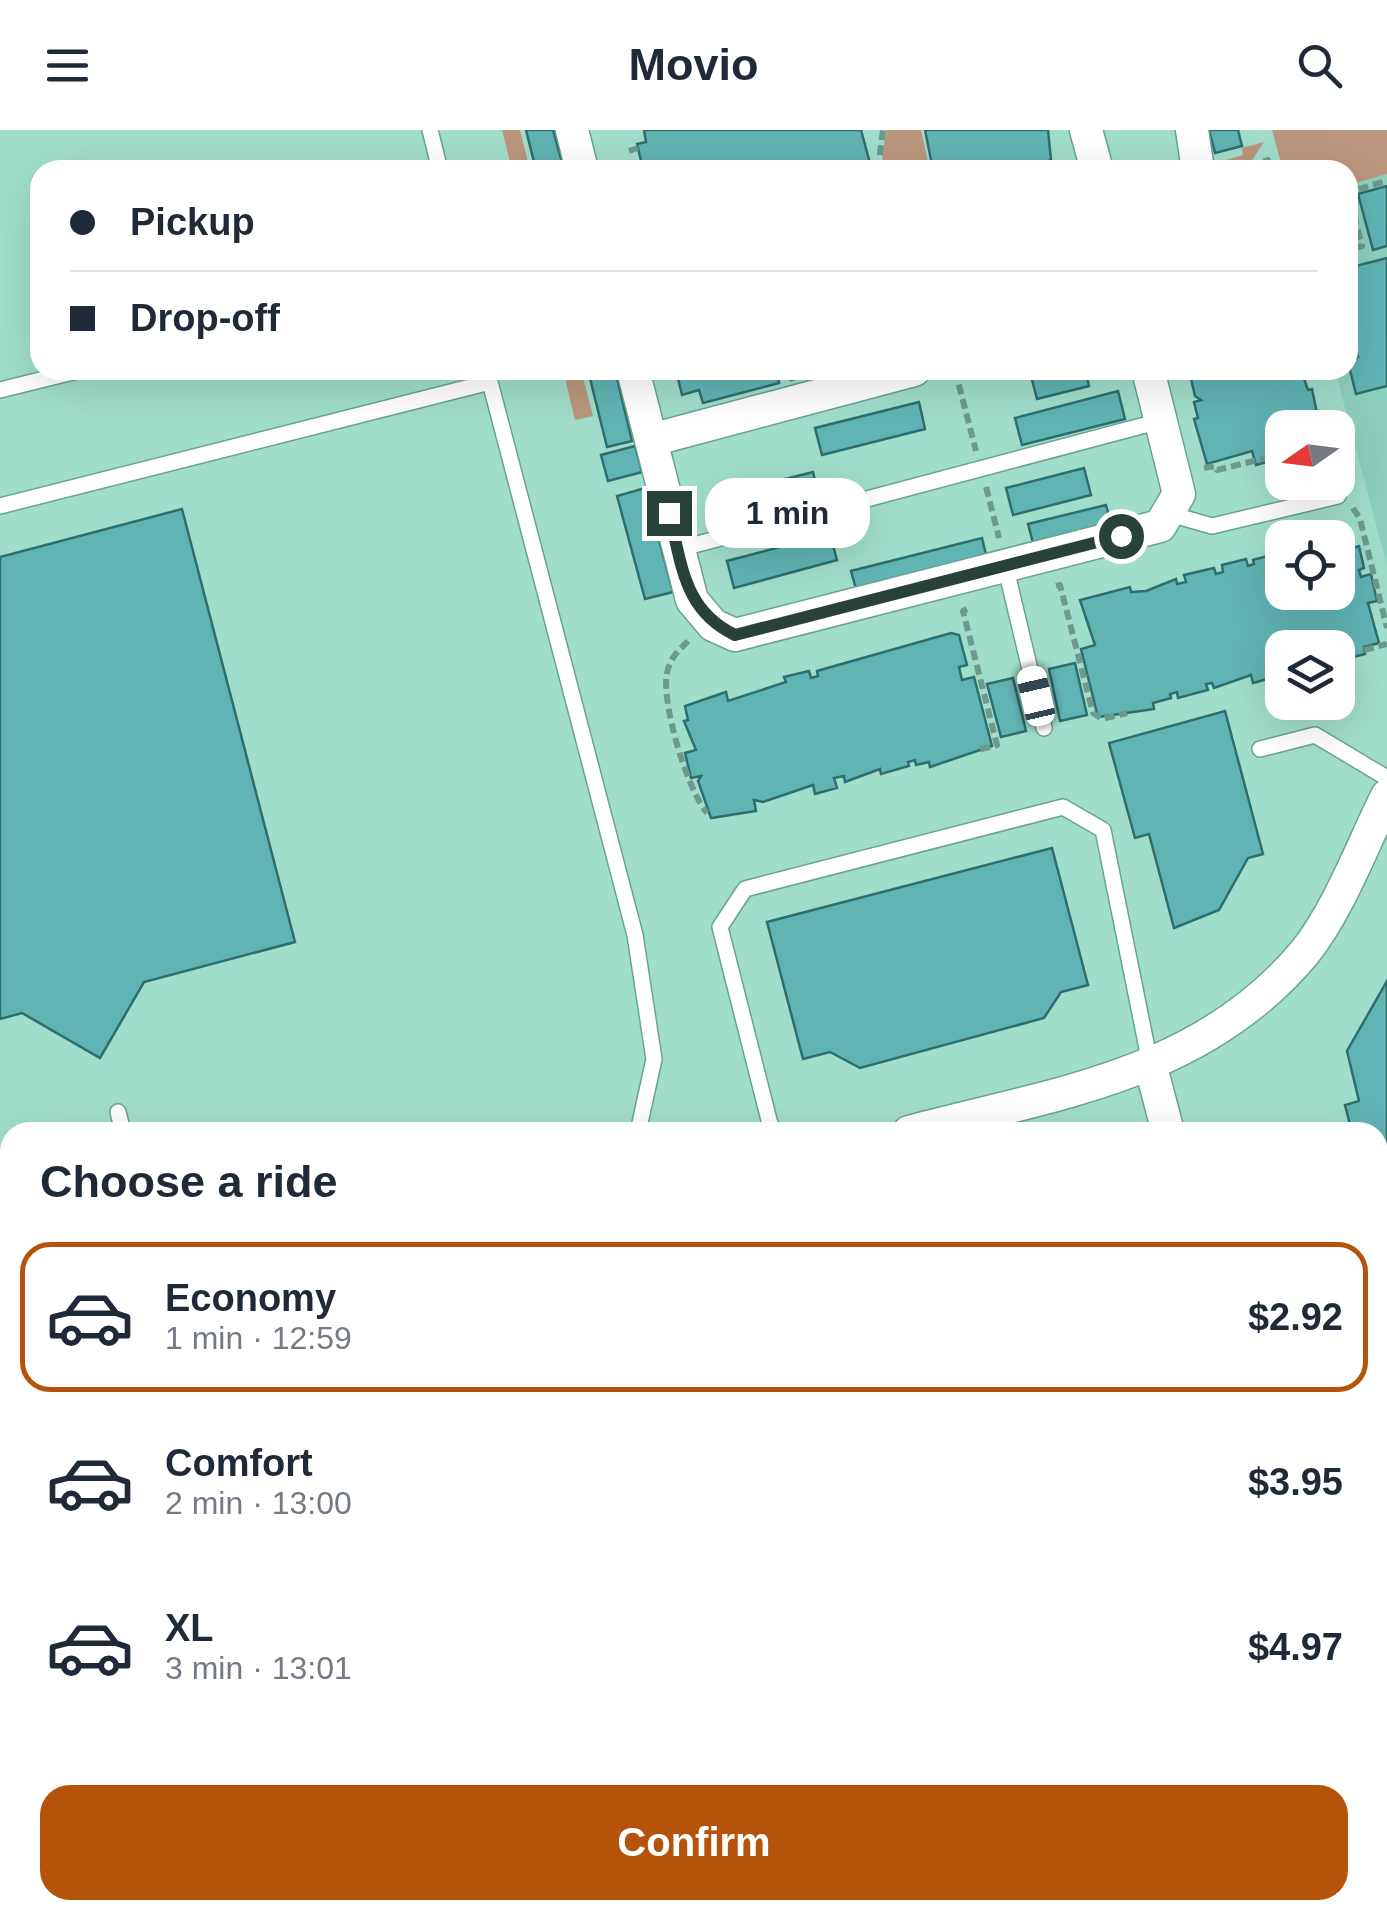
<!DOCTYPE html>
<meta charset="utf-8">
<style>
body{margin:0;font-family:Helvetica,sans-serif;background:#f6f6f7;color:#1f2937;height:100vh;display:flex;flex-direction:column;font-size:38px;white-space:nowrap}
*{box-sizing:border-box;margin:0}
p{font-size:32px;color:#747a83}
.icon{flex:none;width:55px;height:55px;fill:none;stroke:currentColor;stroke-width:2;stroke-linecap:round;stroke-linejoin:round}
.map{position:relative;flex:1;overflow:hidden}
.panel{position:absolute;left:0px;top:992px;width:1388px;height:798px;display:flex;flex-direction:column;background:#fff;border-radius:30px 30px 0 0;box-shadow:0 10px 40px #0002}
.panel>*{flex:none}
.top-card{position:absolute;left:30px;top:30px;width:1328px;height:220px;border-radius:30px;box-shadow:0 10px 40px #0002;display:grid;align-content:center;height:220px;padding:0 40px;background:#fff}
.needle{width:65px;rotate:256deg}
.buttons{position:absolute;left:1265px;top:280px;display:grid;gap:20px}
.buttons a{display:grid;place-items:center;width:90px;height:90px;border-radius:20px;background:#fff;box-shadow:0 10px 40px #0002;font-size:50px}
.end{position:absolute;width:45px;height:45px;margin:-22px;border:12px solid #28413a;background:#fff;box-shadow:0 0 0 5px #fff}
.from{border-radius:50%}
.bubble{position:absolute;height:70px;border-radius:30px;background:#fff;box-shadow:0 10px 40px #0002;font-size:32px;font-weight:700;line-height:70px;text-align:center}
.car{position:absolute;width:30px;height:60px;margin:-30px -15px;border-radius:12px;box-shadow:0 0 8px 2px #0007;background:linear-gradient(#fff 24%,#345 0 40%,#fff 0 76%,#345 0 86%,#fff 0)}
.top-card b{display:flex;align-items:center;gap:35px;height:95px;font-size:38px}
.top-card b+b{border-top:2px solid #e0e1e3}
.top-card i{width:25px;height:25px;background:#1f2937}
ul{padding:0;list-style:none}
li{display:flex;align-items:center;gap:30px;height:150px;margin:0 20px 15px;padding:0 20px;border:5px solid transparent;border-radius:30px}
li div{flex:1}
li b{display:block;font-size:38px}
li em{font-style:normal;font-weight:700}
li.selected{border-color:#b45309}
li>.icon{width:90px;height:90px;stroke-width:1.5}
h2{padding:0 40px;font-size:45px;line-height:120px}
.cta{display:flex;gap:20px;margin-top:auto;padding:20px 40px}
.cta a{flex:1;height:115px;border-radius:30px;background:#b45309;color:#fff;font-size:40px;font-weight:700;line-height:115px;text-align:center}
header{display:flex;justify-content:space-between;align-items:center;height:130px;padding:0 40px;background:#fff;font-size:45px;font-weight:700}
.map>svg:first-child{display:block}
.built{fill:#8dd0be}
.green{fill:#bb967d}
.building{fill:#61b4b4;stroke:#2e6e6e;stroke-width:2.5}
.lines{fill:none;stroke-linecap:round;stroke-linejoin:round}
.service-casing{stroke:#69a393;stroke-width:18}
.minor-casing{stroke:#69a393;stroke-width:35}
.path{stroke:#6d9a8d;stroke-width:6;stroke-dasharray:10 5;stroke-linecap:butt}
.service{stroke:#fff;stroke-width:15}
.minor{stroke:#fff;stroke-width:32}
.route{stroke:#28413a;stroke-width:12}
</style>
<header><svg class="icon" aria-label="menu" viewBox="0 0 24 24"><path d="M4 6h16M4 12h16M4 18h16"/></svg>Movio<svg class="icon" aria-label="search" viewBox="0 0 24 24"><circle cx="10" cy="10" r="6"/><path d="M15 15l6 6"/></svg></header>
<div class="map">
<svg width="1387" height="1789" viewBox="0 0 1387 1789">
<rect width="100%" height="100%" fill="#a1ddcb"/>
<polygon class="built" points="1272,0 1387,0 1387,436 1335,240 1348,240 1348,40 1283,40"/>
<g class="green">
<polygon points="502,0 520,0 530,40 512,40"/>
<polygon points="886,0 921,0 930,40 881,40"/>
<polygon points="1272,0 1387,0 1387,44 1348,55 1348,40 1283,40"/>
<polygon points="1264,12 1251,32 1253,40 1218,40 1219,32 1243,25 1242,18"/>
<polygon points="563,240 581,240 593,286 575,290"/>
</g>
<g class="building">
<polygon points="526,0 553,0 564,40 536,40"/>
<polygon points="644,0 861,0 871,37 643,39 637,14 646,12"/>
<polygon points="925,0 1048,0 1051,30 1045,32 1051,40 933,40"/>
<polygon points="1209,0 1238,0 1242,16 1215,23"/>
<polygon points="1387,56 1387,116 1373,120 1358,64"/>
<polygon points="1387,128 1387,256 1356,264 1348,232 1358,227 1348,186 1348,138"/>
<polygon points="588,240 615,240 632,311 607,317"/>
<polygon points="676,240 821,240 821,242 791,250 790,245 778,248 779,253 703,273 699,260 682,265"/>
<polygon points="1085,240 1089,256 1037,269 1030,242"/>
<polygon points="1189,240 1301,240 1308,260 1312,259 1320,298 1282,298 1282,313 1275,315 1279,329 1256,335 1252,321 1207,334 1194,289 1198,288 1194,272 1201,270 1195,266"/>
<polygon points="1118,261 1125,289 1022,315 1015,288"/>
<polygon points="919,272 925,299 822,325 815,298"/>
<polygon points="635,316 642,342 608,351 601,325"/>
<polygon points="1282,329 1282,352 1303,352 1279,358 1273,331"/>
<polygon points="1084,338 1091,365 1013,385 1006,358"/>
<polygon points="813,342 819,367 768,381 761,355"/>
<polygon points="645,358 673,462 645,469 617,366"/>
<polygon points="1106,375 1113,401 1035,420 1028,394"/>
<polygon points="182,379 295,812 144,852 100,928 22,883 0,889 0,427"/>
<polygon points="830,404 837,430 734,458 727,431"/>
<polygon points="1350,404 1353,418 1359,416 1364,438 1359,440 1361,447 1371,444 1377,471 1368,473 1379,513 1364,517 1365,524 1338,531 1338,518 1282,518 1279,546 1253,553 1251,545 1214,558 1212,553 1206,554 1208,560 1178,568 1177,562 1170,564 1171,568 1153,573 1154,579 1098,587 1081,519 1095,515 1080,470 1130,457 1131,462 1146,461 1176,449 1177,454 1186,452 1184,445 1214,438 1216,444 1223,442 1222,435 1246,429 1248,436 1254,434 1253,430 1282,422 1282,462 1338,462 1336,408"/>
<polygon points="982,408 988,433 858,466 851,441"/>
<polygon points="951,503 959,505 967,535 959,537 962,550 974,547 992,616 930,637 929,632 916,635 915,630 908,632 909,636 881,644 880,639 845,652 844,646 834,648 837,658 815,664 813,655 763,672 754,670 756,681 711,688 698,651 701,646 691,648 685,623 696,620 684,591 688,590 685,576 726,562 728,571 786,552 784,547 809,541 811,548 818,546 817,541"/>
<polygon points="1075,533 1087,585 1060,591 1049,539"/>
<polygon points="1013,548 1026,601 1001,607 987,554"/>
<polygon points="1225,581 1263,724 1248,728 1219,780 1174,798 1149,704 1135,708 1109,613"/>
<polygon points="1052,718 1088,855 1061,862 1044,888 860,938 830,922 803,929 767,792"/>
<polygon points="1387,851 1387,1031 1378,1034 1378,1002 1352,1002 1345,975 1359,971 1347,921"/>
<polygon points="7,1455 10,1780 107,1780 109,1789 0,1789 0,1457"/>
</g>
<g class="lines">
<defs>
<g id="service">
<polyline points="430,0 440,40"/>
<polyline points="0,260 81,240"/>
<polyline points="0,376 490,252 635,805 654,929 638,1002"/>
<polyline points="1170,384 1212,396 1338,366"/>
<polyline points="679,419 1160,291"/>
<polyline points="1005,435 1044,598"/>
<polyline points="1260,619 1315,605 1387,648"/>
<polyline points="118,982 123,1002"/>
<polyline points="777,1002 770,994 720,797 745,759 1063,677 1103,700 1150,933"/>
<polyline points="1378,1055 1387,1053"/>
<polyline points="1378,1166 1387,1163"/>
<polyline points="1378,1292 1387,1325"/>
<polyline points="0,1389 10,1387"/>
<polyline points="1378,1428 1387,1426"/>
<polyline points="1378,1625 1387,1622"/>
<polyline points="181,1780 183,1789"/>
<polyline points="453,1780 455,1789"/>
<polyline points="1250,1789 1282,1780"/>
</g>
<g id="minor">
<polyline points="572,0 582,40"/>
<polyline points="1086,0 1097,40"/>
<polyline points="1192,0 1198,40"/>
<polyline points="633,240 692,470 713,495 735,505 1160,396 1179,364 1148,240"/>
<polyline points="651,310 914,240"/>
<polyline points="1151,937 1168,1002"/>
<path d="M909,1002C1055,963 1202,946 1305,822C1338,781 1363,714 1387,666"/>
<polyline points="0,1249 10,1246"/>
<polyline points="321,1780 324,1789"/>
<polyline points="1375,1780 1378,1789"/>
</g>
</defs>
<use href="#service" class="service-casing"/>
<use href="#minor" class="minor-casing"/>
<g class="path">
<polyline points="629,21 638,18"/>
<polyline points="878,40 883,0"/>
<polyline points="1255,40 1255,34 1268,30 1270,40"/>
<polyline points="1354,118 1362,116 1348,62 1387,51"/>
<polyline points="955,240 976,321"/>
<polyline points="1338,329 1342,347"/>
<polyline points="1204,338 1215,336 1217,340 1282,324"/>
<polyline points="986,357 999,408"/>
<polyline points="1353,378 1360,389 1387,498"/>
<polyline points="1056,456 1060,455 1093,583 1102,589 1127,583"/>
<polyline points="967,479 963,481 997,615 978,620"/>
<path d="M688,511C678,521 670,528 667,543C661,573 687,659 707,683"/>
<polyline points="1364,520 1387,514"/>
</g>
<use href="#service" class="service"/>
<use href="#minor" class="minor"/>
</g>
<g class="lines">
<path class="route" d="M669,383C682,434 683,480 735,505L1121,406"/>
</g>
</svg>
<div class="buttons">
<a><svg class="needle" viewBox="-14 -14 28 28"><path d="M0-13l5 13h-10z" fill="#e53935"/><path d="M0 13l5-13h-10z" fill="#747a83"/></svg></a>
<a><svg class="icon" aria-label="locate" viewBox="0 0 24 24"><circle cx="12" cy="12" r="6"/><path d="M12 2v4M12 18v4M2 12h4M18 12h4"/></svg></a>
<a><svg class="icon" aria-label="layers" viewBox="0 0 24 24"><path d="M12 4l9 5-9 5-9-5zM3 14l9 5 9-5"/></svg></a>
</div>
<i class="end from" style="left:1121px;top:406px"></i>
<i class="end" style="left:669px;top:383px"></i>
<div class="bubble" style="left:705px;top:348px;width:165px">1 min</div>
<i class="car" style="left:1036px;top:566px;rotate:347deg"></i>
<div class="top-card">
<b><i class="from"></i>Pickup</b>
<b><i></i>Drop-off</b>
</div>
<section class="panel">
<h2>Choose a ride</h2>
<ul>
<li class="selected"><svg class="icon" aria-label="car" viewBox="0 0 24 24"><path d="M5 17H2v-5l4-1 3-4h7l3 4 3 1v5h-3M9 17h6M6 11h13"/><circle cx="7" cy="17" r="2"/><circle cx="17" cy="17" r="2"/></svg><div><b>Economy</b><p>1 min · 12:59</p></div><em>$2.92</em></li>
<li><svg class="icon" aria-label="car" viewBox="0 0 24 24"><path d="M5 17H2v-5l4-1 3-4h7l3 4 3 1v5h-3M9 17h6M6 11h13"/><circle cx="7" cy="17" r="2"/><circle cx="17" cy="17" r="2"/></svg><div><b>Comfort</b><p>2 min · 13:00</p></div><em>$3.95</em></li>
<li><svg class="icon" aria-label="car" viewBox="0 0 24 24"><path d="M5 17H2v-5l4-1 3-4h7l3 4 3 1v5h-3M9 17h6M6 11h13"/><circle cx="7" cy="17" r="2"/><circle cx="17" cy="17" r="2"/></svg><div><b>XL</b><p>3 min · 13:01</p></div><em>$4.97</em></li>
</ul>
<div class="cta"><a>Confirm</a></div>
</section>
</div>
